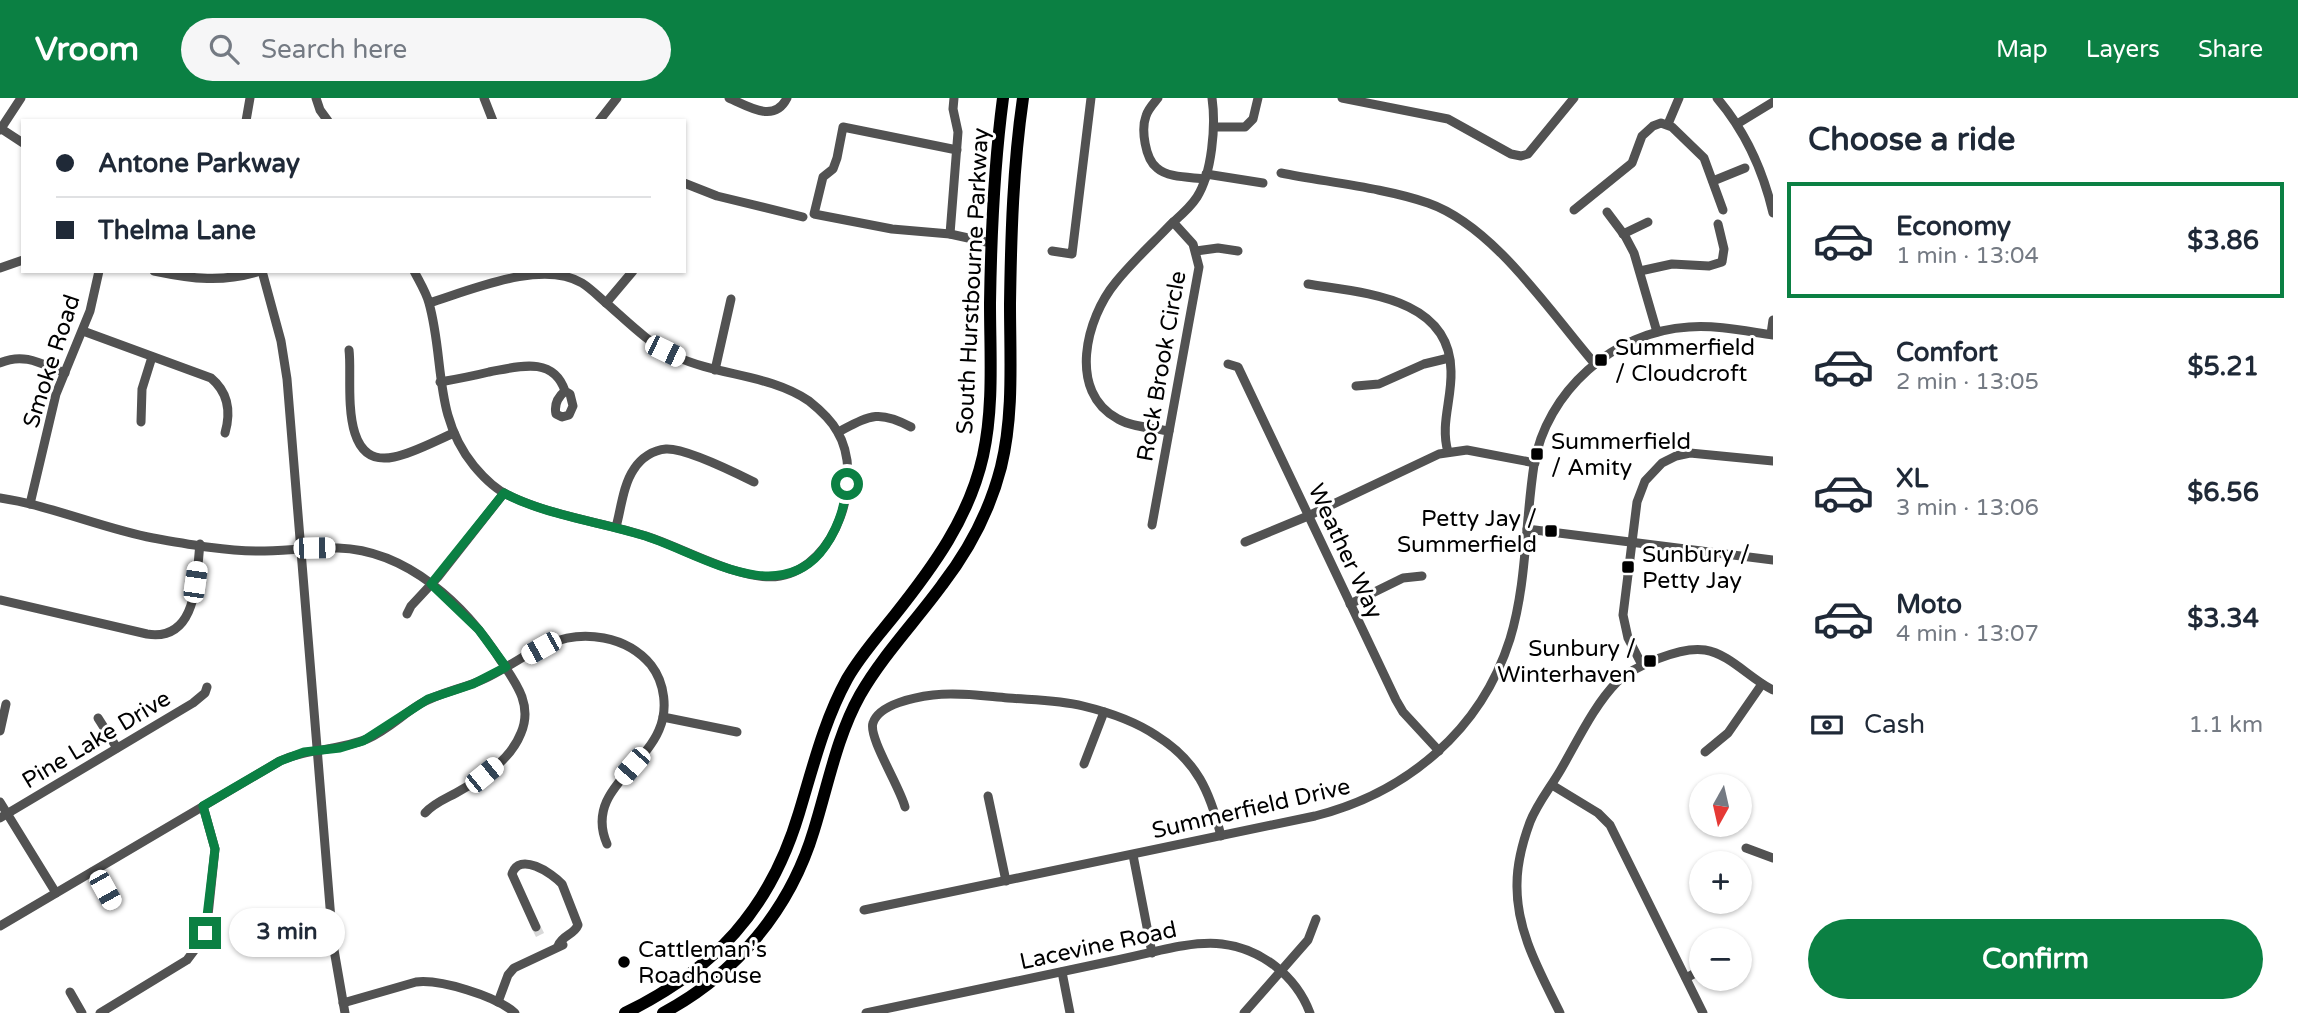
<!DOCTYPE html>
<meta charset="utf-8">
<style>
body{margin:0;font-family:"Varela Round",sans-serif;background:#f6f6f7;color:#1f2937;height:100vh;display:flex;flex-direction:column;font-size:26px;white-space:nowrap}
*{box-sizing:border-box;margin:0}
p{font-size:23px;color:#747a83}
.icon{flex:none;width:38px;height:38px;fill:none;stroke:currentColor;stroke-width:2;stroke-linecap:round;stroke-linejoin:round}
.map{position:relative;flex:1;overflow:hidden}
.details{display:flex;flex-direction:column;background:#fff;width:525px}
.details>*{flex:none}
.guide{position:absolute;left:21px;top:21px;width:665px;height:154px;border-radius:0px;box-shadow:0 2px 5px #0004;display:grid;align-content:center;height:154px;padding:0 35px;background:#fff}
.needle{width:46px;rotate:188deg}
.buttons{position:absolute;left:1689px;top:676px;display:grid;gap:14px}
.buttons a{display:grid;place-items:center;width:63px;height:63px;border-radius:50%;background:#fff;box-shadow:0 2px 5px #0004;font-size:35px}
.end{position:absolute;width:32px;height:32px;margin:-16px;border:9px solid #0b8043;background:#fff;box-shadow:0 0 0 4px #fff}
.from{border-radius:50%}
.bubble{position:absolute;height:49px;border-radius:24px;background:#fff;box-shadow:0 2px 5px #0004;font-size:23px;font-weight:700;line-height:49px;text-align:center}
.car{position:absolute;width:21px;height:42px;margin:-21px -10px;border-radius:9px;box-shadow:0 0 5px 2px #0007;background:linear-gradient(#fff 24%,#345 0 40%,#fff 0 76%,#345 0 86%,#fff 0)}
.guide b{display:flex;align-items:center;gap:24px;height:66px;font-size:26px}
.guide b+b{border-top:2px solid #e0e1e3}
.guide i{width:18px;height:18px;background:#1f2937}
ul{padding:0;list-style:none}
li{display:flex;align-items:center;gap:21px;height:116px;margin:0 14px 10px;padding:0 21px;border:4px solid transparent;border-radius:0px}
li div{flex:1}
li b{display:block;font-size:26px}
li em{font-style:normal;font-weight:700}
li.current{border-color:#0b8043}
li>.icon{width:63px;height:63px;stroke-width:1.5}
h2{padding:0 35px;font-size:32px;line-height:84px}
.pay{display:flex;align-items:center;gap:18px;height:77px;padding:0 35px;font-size:26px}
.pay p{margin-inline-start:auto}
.button{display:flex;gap:14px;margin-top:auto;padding:14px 35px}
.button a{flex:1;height:80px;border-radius:42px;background:#0b8043;color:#fff;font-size:28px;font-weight:700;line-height:80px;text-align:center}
header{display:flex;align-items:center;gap:42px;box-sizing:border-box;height:98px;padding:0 35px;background:#0b8043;color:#fff}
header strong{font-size:33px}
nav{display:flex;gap:38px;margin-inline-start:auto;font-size:24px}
.search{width:490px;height:63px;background:#f6f6f7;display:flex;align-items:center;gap:18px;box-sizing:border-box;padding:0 24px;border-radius:38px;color:#747a83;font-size:26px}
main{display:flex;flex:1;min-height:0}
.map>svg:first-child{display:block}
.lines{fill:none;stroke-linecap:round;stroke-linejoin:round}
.minor-tunnel{stroke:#d9d9d9;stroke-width:9;stroke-dasharray:9 4.5;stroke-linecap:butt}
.minor{stroke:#525252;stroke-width:9}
.major{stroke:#000;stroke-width:12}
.route{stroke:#0b8043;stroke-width:9}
.poi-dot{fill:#000;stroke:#fff;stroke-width:2.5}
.labels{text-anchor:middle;stroke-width:6;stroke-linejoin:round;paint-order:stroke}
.street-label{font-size:23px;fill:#000;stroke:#fff}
.poi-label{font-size:23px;fill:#000;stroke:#fff;text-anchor:start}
</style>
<header>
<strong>Vroom</strong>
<div class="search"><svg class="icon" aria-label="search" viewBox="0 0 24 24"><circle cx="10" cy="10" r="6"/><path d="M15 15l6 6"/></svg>Search here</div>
<nav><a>Map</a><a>Layers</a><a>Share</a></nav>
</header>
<main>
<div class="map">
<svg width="1773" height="915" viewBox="0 0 1773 915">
<rect width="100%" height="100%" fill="#fff"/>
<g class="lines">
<polyline class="minor-tunnel" points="536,829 542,841"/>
<g class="minor">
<polyline points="316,0 320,12 328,23"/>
<polyline points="484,0 493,23"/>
<path d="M729,0C748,8 774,26 787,0"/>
<path d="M1158,0C1154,5 1148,11 1146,18C1141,31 1145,61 1157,70C1168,80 1191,79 1205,81"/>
<polyline points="1342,0 1448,21 1511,56 1521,58 1528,56 1574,0"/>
<path d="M1717,0C1746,34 1763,72 1773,115"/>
<polyline points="246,23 250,0"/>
<polyline points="599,23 617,0"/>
<polyline points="1668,26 1679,0"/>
<polyline points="1737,26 1773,4"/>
<polyline points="1214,29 1245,29 1253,21 1258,0"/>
<polyline points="0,30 23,45"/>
<polyline points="0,32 21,0"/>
<polyline points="957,52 843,29 837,60 833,71 823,79 814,116 892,131 950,136 991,145"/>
<path d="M1281,75C1326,84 1385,90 1428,105C1494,128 1550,214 1595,266"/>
<polyline points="1206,76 1263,85"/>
<polyline points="1713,83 1745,70"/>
<polyline points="684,85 717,98 803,119"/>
<polyline points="1574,112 1632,65 1642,38 1653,28 1661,25 1672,29 1704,60 1723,112"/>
<polyline points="1607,114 1625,138 1634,155 1657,234"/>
<polyline points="950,136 958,34 953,11 954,0"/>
<polyline points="1623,136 1648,124"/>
<polyline points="1052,153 1072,156 1091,0"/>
<polyline points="1196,153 1218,150 1238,153"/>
<polyline points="0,170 23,162"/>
<path d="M154,173C192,181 223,185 260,173"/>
<polyline points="262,173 281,243 287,281 333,846 345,915"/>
<path d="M414,173C419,183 426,194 429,205C445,262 433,318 474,368C484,380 496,392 510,398C552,418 601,424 646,438C682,449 743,485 780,478C837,468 865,379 837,333C831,322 819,311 809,303C769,276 718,278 675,258C648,245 627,223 605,204C598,198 590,190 582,185C542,161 471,192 429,205"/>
<polyline points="1640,173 1672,166 1709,168 1722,164 1724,151 1718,126"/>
<path d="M1308,186C1363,195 1450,199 1451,273C1452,302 1440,326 1448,354"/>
<polyline points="606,205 633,173"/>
<path d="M83,233L211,280C229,295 231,314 225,335"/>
<polyline points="1771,236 1773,222"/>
<path d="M349,252C353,280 337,371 394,359C414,355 435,343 454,335"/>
<path d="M0,265C24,254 42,266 65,275"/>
<polyline points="1228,266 1238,269 1396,602 1403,614 1439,653"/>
<polyline points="715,272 731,201"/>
<path d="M440,284C457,281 473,278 489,274C517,269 553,257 565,293C558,299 554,307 556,316L562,319L569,317L573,308L570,296L565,293"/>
<polyline points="1356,288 1379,286 1424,266 1449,260"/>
<polyline points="141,324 142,291 152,259"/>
<path d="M1169,333C1153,330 1132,329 1118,321C1067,294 1086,220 1116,184C1132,164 1153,145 1171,126C1180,118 1190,110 1197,99C1212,75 1216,28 1212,0"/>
<path d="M838,334C869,318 878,311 911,329"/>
<path d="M0,400C53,408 101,430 153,440C187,446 224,453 258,453C285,453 311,449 338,450C407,452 466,507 501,563C516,585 533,607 521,635C510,663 481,681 456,695C445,701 434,705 425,715"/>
<polyline points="30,406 56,296 90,213 99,173"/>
<polyline points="1152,427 1199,169 1193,146 1173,124"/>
<path d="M616,429C621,411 623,387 634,371C641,360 653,352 666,351C685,350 736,375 754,384"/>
<polyline points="1527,431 1773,462"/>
<polyline points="1245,444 1308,418 1439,356 1467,352 1535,365"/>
<path d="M0,502L147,536C198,544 196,480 200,446"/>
<polyline points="1350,506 1403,480 1422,478"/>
<polyline points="407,516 411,508 438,479 504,395"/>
<polyline points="1642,567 1628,540 1623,517 1637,404 1645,383 1662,365 1676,358 1690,355 1773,363"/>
<polyline points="663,619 737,634"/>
<polyline points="98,620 117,650"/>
<polyline points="0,633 6,606"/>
<polyline points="1705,654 1728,635 1762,586"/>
<polyline points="1084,666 1104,614"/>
<polyline points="1552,687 1598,715 1610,727 1703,915"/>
<polyline points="988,698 1006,783"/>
<polyline points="0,704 56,795"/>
<path d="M905,709C900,689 868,639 873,625C879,606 916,599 933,597C958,594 984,598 1008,600C1033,602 1059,602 1083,608C1108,614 1135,623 1157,638C1197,663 1210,694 1221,738"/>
<polyline points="0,720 193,605 205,595 207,589"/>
<polyline points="1746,750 1773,760"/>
<polyline points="1133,757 1152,855"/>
<polyline points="92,774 113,806"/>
<path d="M864,812L1315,718C1406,695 1481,633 1510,541C1527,485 1525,425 1534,367C1546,294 1614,233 1689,229C1717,227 1745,233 1773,237"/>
<path d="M0,828L280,663C308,650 338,653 367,641C386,633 402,617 420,606C440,594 463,591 484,581C506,571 526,555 549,546C583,531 627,538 651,567C665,585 668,612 659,632C642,672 585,695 607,746"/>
<path d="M536,829L512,776C519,753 552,775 562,786L578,827C574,837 562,837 558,848"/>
<polyline points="1740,852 1744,850"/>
<polyline points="1062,874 1070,915"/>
<polyline points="1686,880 1701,872"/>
<polyline points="70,894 82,915"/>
<polyline points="498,904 508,877 514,870 563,847"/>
<path d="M343,905L416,884C440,881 496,898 515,915"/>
<polyline points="100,915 187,862 202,842 207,827 215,751 203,708"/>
<path d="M866,915C948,898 1030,880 1112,863C1145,857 1189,842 1222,846C1262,851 1296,878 1310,915"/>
<polyline points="1244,915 1308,842 1316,821"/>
<path d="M1560,915C1540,874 1516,833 1517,786C1517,765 1523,743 1530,724C1537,706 1550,690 1560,673C1576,646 1594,607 1617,584C1634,568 1681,548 1705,552C1730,556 1750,581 1773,592"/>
</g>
<g class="major">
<path d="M625,915C715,871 770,812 799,715C813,669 824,623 847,581C860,558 878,538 894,518C933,469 969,420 983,358C994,308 990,256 990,205C991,137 994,68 1003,0"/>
<path d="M663,915C736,876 790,812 814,732C828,687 837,638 860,597C883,557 915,524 942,487C969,452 990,412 1001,369C1014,316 1010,260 1010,206C1011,137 1013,69 1023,0"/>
</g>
</g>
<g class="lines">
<path class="route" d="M205,835L215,751L203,708L280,663L304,654L340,650L363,643L428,601L473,586L506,569L479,532L431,486L504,395C542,416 600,424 642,437C696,453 773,509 820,455C836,436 845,410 847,386"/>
</g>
<g class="poi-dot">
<rect x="1594" y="255" width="14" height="14" rx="3.5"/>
<rect x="1530" y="349" width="14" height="14" rx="3.5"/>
<rect x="1544" y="426" width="14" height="14" rx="3.5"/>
<rect x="1621" y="462" width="14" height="14" rx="3.5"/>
<rect x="1643" y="556" width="14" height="14" rx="3.5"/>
<circle cx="624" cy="864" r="7"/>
</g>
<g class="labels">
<g class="street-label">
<text transform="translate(972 183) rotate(-87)" y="8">South Hurstbourne Parkway</text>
<text transform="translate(51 263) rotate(-72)" y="8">Smoke Road</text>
<text transform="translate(1161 268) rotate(-80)" y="8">Rock Brook Circle</text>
<text transform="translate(1346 453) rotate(65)" y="8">Weather Way</text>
<text transform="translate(96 641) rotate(-31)" y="8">Pine Lake Drive</text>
<text transform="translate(1251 710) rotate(-13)" y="8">Summerfield Drive</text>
<text transform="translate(1098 847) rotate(-12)" y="8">Lacevine Road</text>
</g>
<g class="poi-label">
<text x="1615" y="257">Summerfield<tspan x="1615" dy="26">/ Cloudcroft</tspan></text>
<text x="1551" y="351">Summerfield<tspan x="1551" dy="26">/ Amity</tspan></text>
<text x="1537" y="428" text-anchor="end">Petty Jay /<tspan x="1537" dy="26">Summerfield</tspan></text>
<text x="1642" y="464">Sunbury /<tspan x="1642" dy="26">Petty Jay</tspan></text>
<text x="1636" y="558" text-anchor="end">Sunbury /<tspan x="1636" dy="26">Winterhaven</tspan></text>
<text x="638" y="859">Cattleman's<tspan x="638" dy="26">Roadhouse</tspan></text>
</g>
</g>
</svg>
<div class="buttons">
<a><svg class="needle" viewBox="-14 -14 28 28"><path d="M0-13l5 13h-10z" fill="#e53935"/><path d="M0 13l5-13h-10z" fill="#747a83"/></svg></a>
<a>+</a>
<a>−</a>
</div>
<i class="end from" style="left:847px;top:386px"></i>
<i class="end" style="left:205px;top:835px"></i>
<div class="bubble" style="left:229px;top:810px;width:116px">3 min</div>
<i class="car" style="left:665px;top:253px;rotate:116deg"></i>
<i class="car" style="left:314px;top:450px;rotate:89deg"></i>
<i class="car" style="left:195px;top:484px;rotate:8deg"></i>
<i class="car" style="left:541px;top:550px;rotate:241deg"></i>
<i class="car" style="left:632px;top:668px;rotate:221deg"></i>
<i class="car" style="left:484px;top:677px;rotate:51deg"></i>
<i class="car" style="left:105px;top:792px;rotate:151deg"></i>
<div class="guide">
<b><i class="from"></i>Antone Parkway</b>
<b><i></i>Thelma Lane</b>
</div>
</div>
<section class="details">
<h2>Choose a ride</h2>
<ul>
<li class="current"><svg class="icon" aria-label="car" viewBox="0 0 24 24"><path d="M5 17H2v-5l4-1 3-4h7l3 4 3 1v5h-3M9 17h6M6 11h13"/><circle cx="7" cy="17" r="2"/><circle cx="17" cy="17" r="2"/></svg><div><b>Economy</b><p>1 min · 13:04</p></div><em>$3.86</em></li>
<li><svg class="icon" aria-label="car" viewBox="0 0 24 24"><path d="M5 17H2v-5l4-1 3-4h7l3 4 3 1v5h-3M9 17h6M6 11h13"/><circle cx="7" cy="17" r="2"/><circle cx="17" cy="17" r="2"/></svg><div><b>Comfort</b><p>2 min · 13:05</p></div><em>$5.21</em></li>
<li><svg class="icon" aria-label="car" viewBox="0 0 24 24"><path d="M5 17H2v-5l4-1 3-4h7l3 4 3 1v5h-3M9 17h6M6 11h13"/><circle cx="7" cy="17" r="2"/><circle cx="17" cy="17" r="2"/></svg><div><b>XL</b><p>3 min · 13:06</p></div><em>$6.56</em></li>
<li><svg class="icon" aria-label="car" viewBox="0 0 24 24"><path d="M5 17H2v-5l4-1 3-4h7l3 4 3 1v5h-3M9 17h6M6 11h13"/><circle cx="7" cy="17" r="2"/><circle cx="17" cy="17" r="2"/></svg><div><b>Moto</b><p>4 min · 13:07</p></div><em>$3.34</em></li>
</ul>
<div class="pay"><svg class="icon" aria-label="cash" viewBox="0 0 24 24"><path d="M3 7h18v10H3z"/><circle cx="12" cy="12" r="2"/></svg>Cash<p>1.1 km</p></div>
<div class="button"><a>Confirm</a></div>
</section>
</main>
